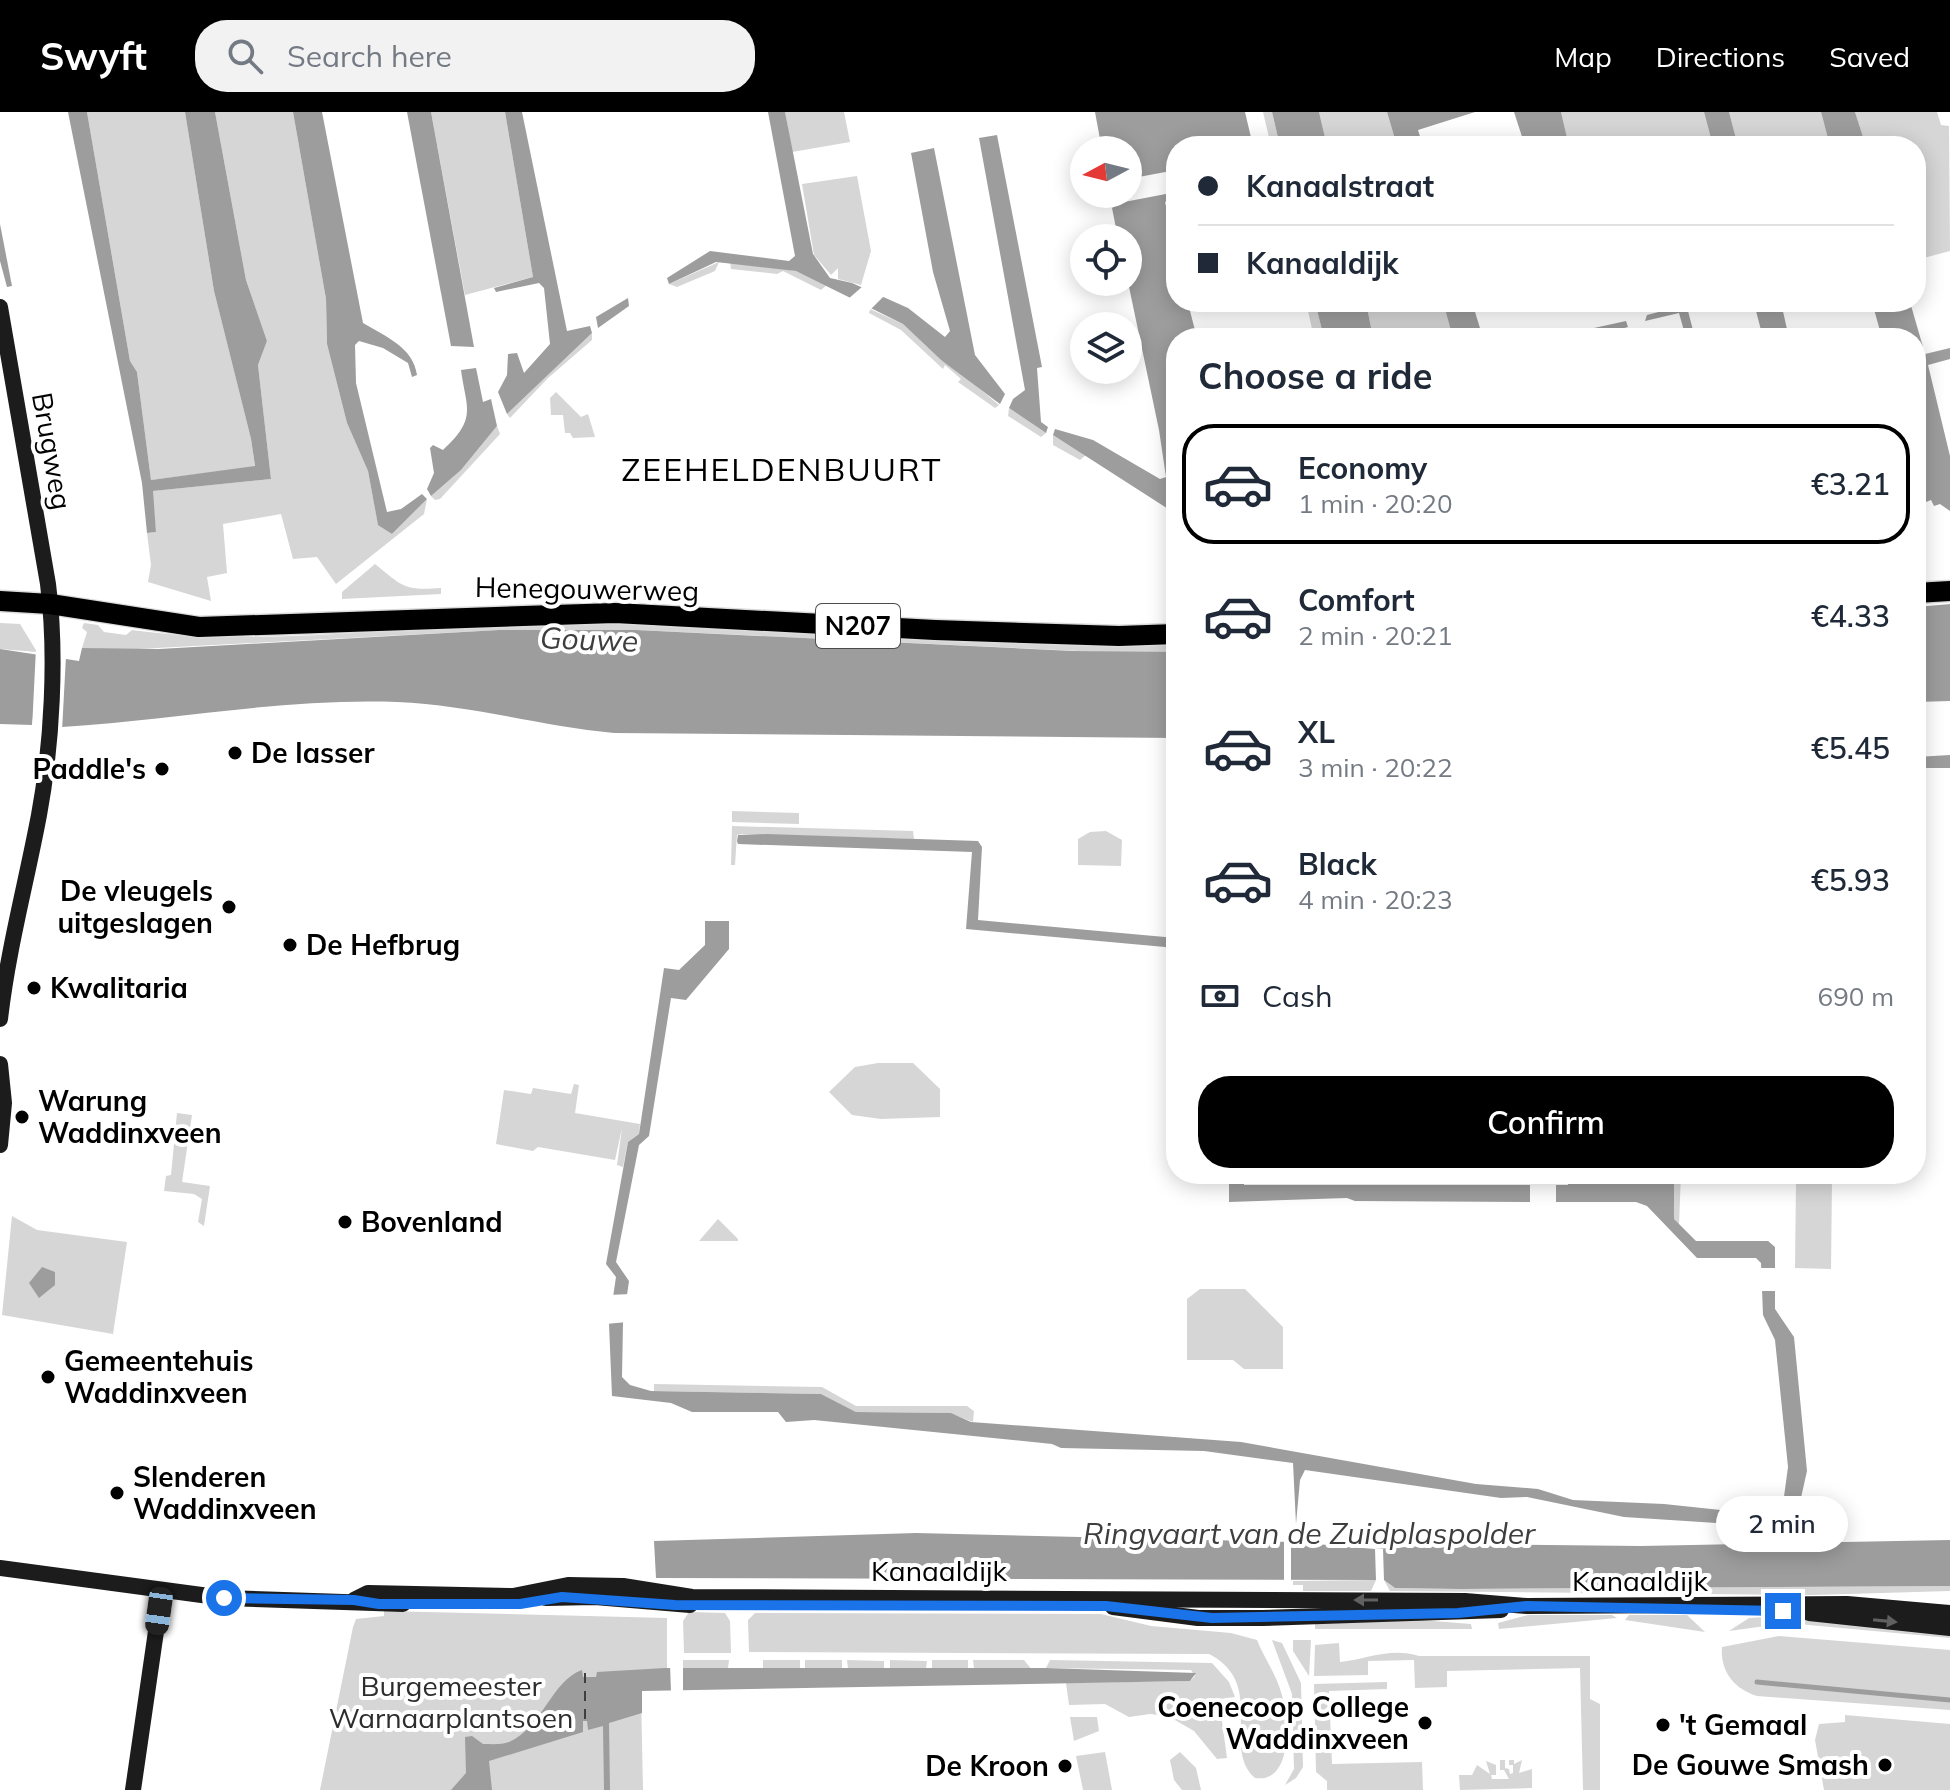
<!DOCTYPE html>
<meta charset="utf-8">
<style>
body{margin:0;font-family:Mulish,sans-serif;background:#f2f2f3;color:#1f2937;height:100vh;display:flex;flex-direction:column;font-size:30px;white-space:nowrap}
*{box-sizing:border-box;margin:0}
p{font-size:26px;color:#747a83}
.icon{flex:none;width:44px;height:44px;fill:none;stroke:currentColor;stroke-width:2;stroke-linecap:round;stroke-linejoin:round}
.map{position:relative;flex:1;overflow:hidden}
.panel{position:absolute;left:1166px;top:216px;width:760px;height:856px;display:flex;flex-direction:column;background:#fff;border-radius:32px;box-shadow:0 4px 20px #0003}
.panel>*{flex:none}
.top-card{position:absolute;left:1166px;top:24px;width:760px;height:176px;border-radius:32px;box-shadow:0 4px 20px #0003;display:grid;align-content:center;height:176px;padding:0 32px;background:#fff}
.needle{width:52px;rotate:263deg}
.tools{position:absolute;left:1070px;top:24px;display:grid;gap:16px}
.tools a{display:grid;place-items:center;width:72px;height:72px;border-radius:50%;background:#fff;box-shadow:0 4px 20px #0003;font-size:40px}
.end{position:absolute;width:36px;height:36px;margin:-18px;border:10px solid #1a73e8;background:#fff;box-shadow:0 0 0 4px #fff}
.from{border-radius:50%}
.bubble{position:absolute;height:56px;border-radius:28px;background:#fff;box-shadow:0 4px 20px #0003;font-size:26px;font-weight:600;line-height:56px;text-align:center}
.car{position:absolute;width:24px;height:48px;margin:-24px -12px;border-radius:10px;box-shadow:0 0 6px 2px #0007;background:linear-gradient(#222 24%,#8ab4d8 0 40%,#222 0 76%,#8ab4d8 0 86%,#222 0)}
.top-card b{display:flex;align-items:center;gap:28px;height:76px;font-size:30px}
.top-card b+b{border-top:2px solid #e0e1e3}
.top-card i{width:20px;height:20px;background:#1f2937}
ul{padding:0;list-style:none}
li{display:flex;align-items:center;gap:24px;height:120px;margin:0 16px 12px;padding:0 16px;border:4px solid transparent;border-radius:32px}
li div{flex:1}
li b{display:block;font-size:30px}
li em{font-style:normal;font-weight:600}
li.on{border-color:#000}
li>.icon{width:72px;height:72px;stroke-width:1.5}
h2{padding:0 32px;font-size:36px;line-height:96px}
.pay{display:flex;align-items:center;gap:20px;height:88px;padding:0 32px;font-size:30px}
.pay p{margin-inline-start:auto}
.action{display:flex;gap:16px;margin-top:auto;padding:16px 32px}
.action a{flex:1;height:92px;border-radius:32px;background:#000;color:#fff;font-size:32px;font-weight:600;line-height:92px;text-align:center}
header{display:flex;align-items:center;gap:48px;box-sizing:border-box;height:112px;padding:0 40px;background:#000;color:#fff}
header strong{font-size:38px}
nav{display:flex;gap:44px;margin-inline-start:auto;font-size:28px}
.search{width:560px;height:72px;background:#f2f2f3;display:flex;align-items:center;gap:20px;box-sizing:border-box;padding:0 28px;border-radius:32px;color:#747a83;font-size:30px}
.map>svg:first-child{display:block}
.green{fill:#d6d6d6}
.water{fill:#9d9d9d}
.pier{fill:#fff}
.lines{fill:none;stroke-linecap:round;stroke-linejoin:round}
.stream{stroke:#9d9d9d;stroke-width:5}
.ferry{stroke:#3e3e3e;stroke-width:2;stroke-dasharray:10 8;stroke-linecap:butt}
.primary-casing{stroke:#dbdbdb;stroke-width:23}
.secondary{stroke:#1c1c1c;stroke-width:16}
.primary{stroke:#000;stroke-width:20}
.oneway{fill:#606060}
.route{stroke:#1a73e8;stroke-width:10}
.poi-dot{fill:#000;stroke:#fff;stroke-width:3}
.labels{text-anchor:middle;stroke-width:8;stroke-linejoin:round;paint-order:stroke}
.shield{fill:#fff;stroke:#4c4c4c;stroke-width:2}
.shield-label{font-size:26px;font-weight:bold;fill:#000}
.street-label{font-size:28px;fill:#000;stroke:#fff}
.poi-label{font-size:28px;font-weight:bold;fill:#000;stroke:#fff;text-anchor:start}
.park-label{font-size:28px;fill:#2d2d2d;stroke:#fff}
.water-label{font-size:30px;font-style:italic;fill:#3e3e3e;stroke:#fff}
.quarter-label{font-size:32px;letter-spacing:2px;fill:#000;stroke:#fff}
</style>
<header>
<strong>Swyft</strong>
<div class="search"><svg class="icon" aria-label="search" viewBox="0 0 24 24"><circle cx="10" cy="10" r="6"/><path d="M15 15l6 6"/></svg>Search here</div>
<nav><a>Map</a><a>Directions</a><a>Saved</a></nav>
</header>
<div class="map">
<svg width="1950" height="1678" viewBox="0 0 1950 1678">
<rect width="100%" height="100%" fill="#fff"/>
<g class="green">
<polygon points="87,0 185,0 214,179 251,327 255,355 151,368 137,260 130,249"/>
<polygon points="215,0 293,0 326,187 327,232 347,311 368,359 378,412 392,422 427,387 424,402 336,472 317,445 293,447 281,402 223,412 227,461 207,465 211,489 148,470 151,453 147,421 156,420 152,379 271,367 258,253 267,229 246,168"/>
<polygon points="431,0 505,0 533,165 465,183"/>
<polygon points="785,0 844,0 850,30 792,40"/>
<polygon points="1263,0 1272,0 1280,34 1271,34"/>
<polygon points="1319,0 1387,0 1397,34 1327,34"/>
<polygon points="1561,0 1704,0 1713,34 1569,34"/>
<polygon points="1729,0 1821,0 1830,34 1738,34"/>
<polygon points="1855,0 1937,0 1941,13 1949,14 1950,139 1916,148 1916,34 1866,34"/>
<polygon points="857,64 871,139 861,173 838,167 838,156 831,163 814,143 802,72"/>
<polygon points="730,149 796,159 828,172 821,178 783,159 777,162 731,157"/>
<polygon points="719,150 715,159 677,175 669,172"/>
<polygon points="1306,190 1315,190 1324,226 1314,226"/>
<polygon points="1366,190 1443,190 1453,226 1373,226"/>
<polygon points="870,197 903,212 941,248 955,256 999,293 995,296 958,270 961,267 945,253 943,257 901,218 869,201"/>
<polygon points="592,221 592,228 548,266 510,306 507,302"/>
<polygon points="556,280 581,305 588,302 595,325 573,326 570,321 565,321 563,303 551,303 550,286"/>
<polygon points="1009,296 1046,321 1041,325 1008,304"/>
<polygon points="497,314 500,322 440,387 435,388 431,384 461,358"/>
<polygon points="1053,323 1082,340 1086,343 1080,348 1053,333"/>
<path d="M375,452C402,474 404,479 441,476V482L342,487V480Z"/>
<polygon points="0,511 20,512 37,540 0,537"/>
<path d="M84,511L98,513L104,520L126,523L132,518C273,537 413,511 554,511C761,512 969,524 1176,530V540L1122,541L636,518H499L119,538L82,536L87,520L82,516Z"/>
<polygon points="732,699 799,701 799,712 732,710"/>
<polygon points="732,714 913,719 914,727 741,722 737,723 735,753 731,753"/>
<polygon points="1106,719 1122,728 1121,754 1078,753 1078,727 1090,720"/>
<polygon points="878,951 913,951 940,977 940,1005 881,1007 852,1003 829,980 855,955"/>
<polygon points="574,972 579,973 575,1001 640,1012 639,1022 628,1030 623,1055 617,1053 622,1016 615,1048 538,1035 533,1039 496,1032 504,978 531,982 533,976 571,982"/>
<polygon points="177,1001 192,1003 182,1070 210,1074 204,1114 198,1110 202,1087 194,1082 164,1079 166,1064 171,1063"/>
<polygon points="1674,1062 1681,1062 1679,1113 1674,1107"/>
<polygon points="1796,1068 1832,1068 1831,1157 1795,1156"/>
<polygon points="12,1104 37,1118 127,1130 113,1222 2,1203"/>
<polygon points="718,1107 738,1127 738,1129 699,1129"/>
<polygon points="1200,1177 1245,1177 1283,1215 1283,1257 1244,1257 1233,1248 1187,1248 1187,1187"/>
<polygon points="654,1272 822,1275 856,1294 967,1294 974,1299 973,1310 950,1301 856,1300 821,1282 654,1279"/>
<polygon points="1376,1468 1371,1479 1303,1479 1303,1473 1293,1473 1293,1469"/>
<polygon points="1384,1468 1395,1476 1460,1477 1950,1474 1950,1479 1813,1483 1390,1479"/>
<polygon points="384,1499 667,1506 667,1556 641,1580 643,1678 320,1678 353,1515 356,1507 384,1504"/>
<polygon points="689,1500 725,1501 730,1509 731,1541 684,1541 683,1509"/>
<path d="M755,1501L1101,1502L1151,1514L1231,1521L1257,1528C1264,1546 1276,1562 1281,1580C1289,1604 1294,1672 1255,1666C1220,1636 1268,1572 1209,1542L749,1540L748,1508Z"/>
<polygon points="1528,1503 1612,1503 1617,1506 1499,1517 1498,1511"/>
<polygon points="1629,1503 1687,1503 1705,1520 1625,1508"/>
<polygon points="1766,1505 1950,1520 1950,1526 1787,1511 1729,1519 1749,1506"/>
<polygon points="1420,1508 1471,1512 1472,1517 1315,1517 1315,1511"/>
<path d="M1779,1524L1950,1538V1598L1757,1584C1734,1577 1720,1559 1722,1535Z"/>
<polygon points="1272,1528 1282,1531 1301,1571 1303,1655 1296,1666 1285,1673 1294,1657 1292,1582"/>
<polygon points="1293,1528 1311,1528 1309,1564 1293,1539"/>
<path d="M1339,1531L1340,1550C1367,1547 1391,1535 1419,1544H1590V1587L1600,1592V1678H1583L1580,1556L1447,1559V1575L1415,1576L1414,1548L1368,1549V1563L1314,1564L1315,1533Z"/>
<polygon points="683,1548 729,1548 728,1556 683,1556"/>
<rect x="763" y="1548" width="37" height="8"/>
<rect x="805" y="1548" width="37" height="8"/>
<polygon points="847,1548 884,1549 884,1556 848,1556"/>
<polygon points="890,1548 927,1549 926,1556 890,1556"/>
<rect x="932" y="1548" width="36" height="8"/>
<polygon points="973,1548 1024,1548 1032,1558 974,1556"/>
<polygon points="1050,1548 1212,1551 1229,1570 1235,1585 1219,1587 1227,1646 1217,1647 1194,1619 1168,1604 1150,1602 1129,1605 1105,1592 1069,1593 1066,1571 1190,1569 1195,1564 1191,1558 1046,1556"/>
<polygon points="1387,1570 1387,1577 1329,1579 1332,1652 1422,1650 1423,1678 1327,1678 1327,1669 1316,1660 1314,1572"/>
<polygon points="1845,1603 1950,1612 1950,1678 1824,1678 1815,1628 1819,1612 1845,1610"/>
<polygon points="1070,1605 1097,1605 1099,1619 1074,1629"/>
<polygon points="1105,1640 1112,1678 1083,1678 1076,1644"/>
<polygon points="1180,1640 1196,1656 1201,1678 1182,1678 1174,1668 1170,1648"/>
<polygon points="1500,1648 1505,1648 1505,1656 1509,1657 1510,1662 1513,1661 1513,1653 1509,1653 1509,1648 1514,1648 1514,1652 1522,1648 1519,1661 1532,1657 1532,1676 1460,1678 1459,1663 1472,1663 1477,1653 1490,1662 1486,1649 1496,1653 1496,1663 1491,1663 1492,1667 1509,1667 1504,1658 1500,1658"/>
</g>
<g class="water">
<polygon points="68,0 87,0 130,249 137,260 151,368 255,354 251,327 214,179 185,0 215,0 246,168 267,229 258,253 271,367 153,379 156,420 147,421 142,371"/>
<path d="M293,0H322L363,211C386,225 413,235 417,263L412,265L408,251L383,236L359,229L355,233L356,271L387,400L401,397L422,382L427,387L392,422L378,413L368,359L347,311L327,232L326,187Z"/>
<polygon points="407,0 431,0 474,235 451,234"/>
<polygon points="505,0 522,0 567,219 590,214 592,221 507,302 498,280 507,263 508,242 517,241 524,261 550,232 544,176 539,171 496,180 494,176 533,165"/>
<polygon points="768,0 785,0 813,142 830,166 852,171 908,196 945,225 950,219 933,160 911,41 934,36 975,243 1005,282 1000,292 941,248 903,212 796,159 716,150 669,172 667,166 710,139 789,149 795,144"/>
<polygon points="1095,0 1245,0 1253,34 1176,34 1176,58 1128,67 1128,38 1102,38"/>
<polygon points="1272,0 1319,0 1327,34 1280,34"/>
<polygon points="1387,0 1475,0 1418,18 1423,34 1397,34"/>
<polygon points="1514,0 1561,0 1569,34 1525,34"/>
<polygon points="1704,0 1729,0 1738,34 1713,34"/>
<polygon points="1821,0 1855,0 1866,34 1830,34"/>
<polygon points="997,23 1042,255 1037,256 1041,310 1048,315 1046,321 1009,296 1013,287 1025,278 979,26"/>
<polygon points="1176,80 1176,87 1165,90 1176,137 1176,190 1200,190 1189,195 1197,226 1176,226 1176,402 1053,323 1055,317 1093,328 1160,367 1166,365 1159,318 1128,170 1128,126 1118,126 1112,96 1119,91"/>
<polygon points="0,112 12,174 7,175 0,149"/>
<polygon points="628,186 629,194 598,216 596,205"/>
<polygon points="1315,190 1366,190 1373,226 1324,226"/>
<polygon points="1443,190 1472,190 1483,226 1453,226"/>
<polygon points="1710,190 1830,190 1782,195 1789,226 1763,226 1755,195 1709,193"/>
<polygon points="1872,190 1910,190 1925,242 1950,236 1950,247 1928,253 1950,344 1950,399 1940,392 1934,394 1931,388 1921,392 1922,399 1916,396 1916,226 1882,226"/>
<polygon points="1693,191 1696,196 1688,199 1695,226 1686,226 1679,201 1645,209 1647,203"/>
<polygon points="1626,209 1628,215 1617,218 1619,226 1574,226 1594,216"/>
<path d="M476,256L483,290L491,287L497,314L461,358L431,384L427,377L434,361L430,336L433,333L443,338C478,306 466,296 461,258Z"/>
<polygon points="1950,492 1950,589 1916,590 1916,495"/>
<path d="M499,518H636L1073,539L1176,540V626L614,621C541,614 470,593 397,590C285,586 173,608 62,615L33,605L32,613L0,612V537L79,549L82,536L159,537Z"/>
<polygon points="1950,643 1950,656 1916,656 1916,645"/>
<polygon points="767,722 978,729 982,735 978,808 1176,826 1176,836 966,817 972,740 738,732 737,729 738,723"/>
<polygon points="705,809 729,809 729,837 686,888 671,886 649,1024 639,1033 616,1150 629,1169 623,1211 622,1265 630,1273 651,1279 821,1282 856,1300 951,1301 971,1310 1241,1330 1476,1372 1538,1377 1573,1388 1664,1392 1768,1403 1783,1392 1788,1355 1775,1228 1763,1203 1761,1151 1756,1146 1697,1146 1647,1094 1636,1090 1556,1090 1556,1073 1568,1073 1568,1064 1674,1062 1674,1107 1696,1129 1768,1129 1775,1135 1775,1197 1794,1225 1807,1359 1798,1399 1778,1415 1624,1405 1527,1385 1501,1386 1305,1358 1300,1368 1296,1412 1293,1351 1204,1339 1061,1336 1052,1332 814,1308 786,1310 778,1300 692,1300 671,1291 612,1284 609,1212 616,1165 606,1152 628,1030 639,1022 664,856 679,858 705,833"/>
<polygon points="1229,1062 1243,1062 1244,1073 1530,1073 1530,1090 1355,1089 1347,1086 1229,1090"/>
<polygon points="42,1155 55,1160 55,1173 39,1186 29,1171"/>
<polygon points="916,1421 1293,1430 1375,1437 1452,1432 1641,1434 1950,1428 1950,1474 1460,1477 1395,1476 1384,1468 656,1466 654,1429"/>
<path d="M665,1556H1046L1196,1561L1190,1569L642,1579V1601L609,1611L610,1678H604L603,1614L588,1618L587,1609H583V1620L489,1649L492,1678H451L466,1661L465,1625L472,1624L483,1632C491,1632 502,1633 509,1630C542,1616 552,1568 582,1558L583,1565H596L597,1560Z"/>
</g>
<g class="pier">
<polygon points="863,174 884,184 869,199 847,188"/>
<polygon points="36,536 41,541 66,544 62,619 58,617 58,609 36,608 32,617"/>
<polygon points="1761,1156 1778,1156 1779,1179 1761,1179"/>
<polygon points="631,1182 627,1210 606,1212 609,1183"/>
<rect x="1284" y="1428" width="7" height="41"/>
<polygon points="1375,1437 1383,1437 1384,1468 1376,1468"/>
<polygon points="670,1552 683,1552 683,1579 671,1580"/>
</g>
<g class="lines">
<polyline class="stream" points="1757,1570 1950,1588"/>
<polyline class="ferry" points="585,1561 585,1613"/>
<defs>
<g id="primary">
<polyline points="1916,481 1950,479"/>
<polyline points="0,489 50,492 199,515 615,501 935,518 1119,524 1176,522"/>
</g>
</defs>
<use href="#primary" class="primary-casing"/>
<g class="secondary">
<path d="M0,195L48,472C57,543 52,633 39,703C26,772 8,837 0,907"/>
<polyline points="0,952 4,991 0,1033"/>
<polyline points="0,1456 224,1486 403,1492"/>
<polyline points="546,1486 595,1485 690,1493"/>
<polyline points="354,1488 368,1481 513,1484 568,1473 623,1474 692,1485 1465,1489 1527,1494 1847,1492 1950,1501"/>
<polyline points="1113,1495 1198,1506 1263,1506 1501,1498"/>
<polyline points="1809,1501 1950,1516"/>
<polyline points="133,1678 162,1478"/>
</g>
<use href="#primary" class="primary"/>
</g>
<defs><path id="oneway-solid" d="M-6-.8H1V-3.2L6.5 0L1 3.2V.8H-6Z" transform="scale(2)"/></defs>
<g class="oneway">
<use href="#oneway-solid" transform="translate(1366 1488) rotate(-180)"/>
<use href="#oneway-solid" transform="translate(1885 1509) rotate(6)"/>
</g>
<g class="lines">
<polyline class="route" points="224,1486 354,1488 379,1492 520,1492 562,1485 675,1493 1106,1494 1212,1506 1458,1501 1527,1494 1783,1499"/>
</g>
<g class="poi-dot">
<circle cx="235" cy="641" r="8"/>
<circle cx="162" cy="657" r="8"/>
<circle cx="229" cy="795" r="8"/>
<circle cx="290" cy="833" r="8"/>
<circle cx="34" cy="876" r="8"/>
<circle cx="22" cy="1005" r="8"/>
<circle cx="345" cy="1110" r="8"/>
<circle cx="48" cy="1265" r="8"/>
<circle cx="117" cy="1381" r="8"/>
<circle cx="1425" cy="1611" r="8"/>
<circle cx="1663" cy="1613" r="8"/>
<circle cx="1885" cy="1653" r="8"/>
<circle cx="1065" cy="1654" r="8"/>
</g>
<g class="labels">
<rect class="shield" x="816" y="492" width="84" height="44" rx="6"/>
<g class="shield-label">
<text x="858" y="523">N207</text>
</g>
<g class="street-label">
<text transform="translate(52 339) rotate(80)" y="10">Brugweg</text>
<text transform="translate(587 477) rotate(1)" y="10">Henegouwerweg</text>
<text x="939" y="1469">Kanaaldijk</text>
<text x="1640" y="1479">Kanaaldijk</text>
</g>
<g class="poi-label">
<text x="251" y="651">De lasser</text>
<text x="146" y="667" text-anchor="end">Paddle's</text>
<text x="213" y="789" text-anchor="end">De vleugels<tspan x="213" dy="32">uitgeslagen</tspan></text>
<text x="306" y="843">De Hefbrug</text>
<text x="50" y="886">Kwalitaria</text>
<text x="38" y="999">Warung<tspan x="38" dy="32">Waddinxveen</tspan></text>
<text x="361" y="1120">Bovenland</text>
<text x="64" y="1259">Gemeentehuis<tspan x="64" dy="32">Waddinxveen</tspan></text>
<text x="133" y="1375">Slenderen<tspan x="133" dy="32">Waddinxveen</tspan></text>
<text x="1409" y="1605" text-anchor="end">Coenecoop College<tspan x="1409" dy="32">Waddinxveen</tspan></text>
<text x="1679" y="1623">'t Gemaal</text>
<text x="1869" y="1663" text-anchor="end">De Gouwe Smash</text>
<text x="1049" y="1664" text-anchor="end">De Kroon</text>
</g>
<g class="park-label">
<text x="451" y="1584">Burgemeester<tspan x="451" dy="32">Warnaarplantsoen</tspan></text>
</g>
<g class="water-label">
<text transform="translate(589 528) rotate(2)" y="10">Gouwe</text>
<text x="1309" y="1432">Ringvaart van de Zuidplaspolder</text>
</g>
<g class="quarter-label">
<text x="782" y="369">ZEEHELDENBUURT</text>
</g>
</g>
</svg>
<div class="tools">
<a><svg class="needle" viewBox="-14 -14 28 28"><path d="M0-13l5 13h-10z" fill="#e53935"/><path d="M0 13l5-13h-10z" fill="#747a83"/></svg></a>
<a><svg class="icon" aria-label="locate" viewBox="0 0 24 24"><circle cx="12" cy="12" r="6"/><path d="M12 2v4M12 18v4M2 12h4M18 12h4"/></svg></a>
<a><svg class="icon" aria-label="layers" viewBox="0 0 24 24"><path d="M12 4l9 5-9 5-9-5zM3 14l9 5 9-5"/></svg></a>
</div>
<i class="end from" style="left:224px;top:1486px"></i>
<i class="end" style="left:1783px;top:1499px"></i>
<div class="bubble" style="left:1716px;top:1384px;width:132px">2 min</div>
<i class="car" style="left:159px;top:1499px;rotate:188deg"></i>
<div class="top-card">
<b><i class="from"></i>Kanaalstraat</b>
<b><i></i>Kanaaldijk</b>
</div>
<section class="panel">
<h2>Choose a ride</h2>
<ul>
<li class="on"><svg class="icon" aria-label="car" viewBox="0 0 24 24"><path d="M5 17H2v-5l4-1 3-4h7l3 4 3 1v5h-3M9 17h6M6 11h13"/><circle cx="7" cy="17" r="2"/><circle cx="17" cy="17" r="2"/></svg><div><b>Economy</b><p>1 min · 20:20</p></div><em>€3.21</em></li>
<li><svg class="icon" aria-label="car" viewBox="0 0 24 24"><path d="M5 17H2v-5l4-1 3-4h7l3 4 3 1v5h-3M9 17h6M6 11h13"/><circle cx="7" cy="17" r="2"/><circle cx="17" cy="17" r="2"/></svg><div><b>Comfort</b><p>2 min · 20:21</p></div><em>€4.33</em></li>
<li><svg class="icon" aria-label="car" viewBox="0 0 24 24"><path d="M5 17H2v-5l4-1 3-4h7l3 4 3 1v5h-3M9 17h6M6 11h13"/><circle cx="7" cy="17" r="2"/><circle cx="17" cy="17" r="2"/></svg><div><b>XL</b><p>3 min · 20:22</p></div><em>€5.45</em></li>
<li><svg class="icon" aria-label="car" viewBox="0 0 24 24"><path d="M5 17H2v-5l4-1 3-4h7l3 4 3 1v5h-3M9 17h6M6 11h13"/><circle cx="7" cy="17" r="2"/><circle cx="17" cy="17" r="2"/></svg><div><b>Black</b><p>4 min · 20:23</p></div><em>€5.93</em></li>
</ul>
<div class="pay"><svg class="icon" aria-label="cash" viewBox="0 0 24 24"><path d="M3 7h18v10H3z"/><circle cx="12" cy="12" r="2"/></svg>Cash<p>690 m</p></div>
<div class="action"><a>Confirm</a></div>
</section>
</div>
